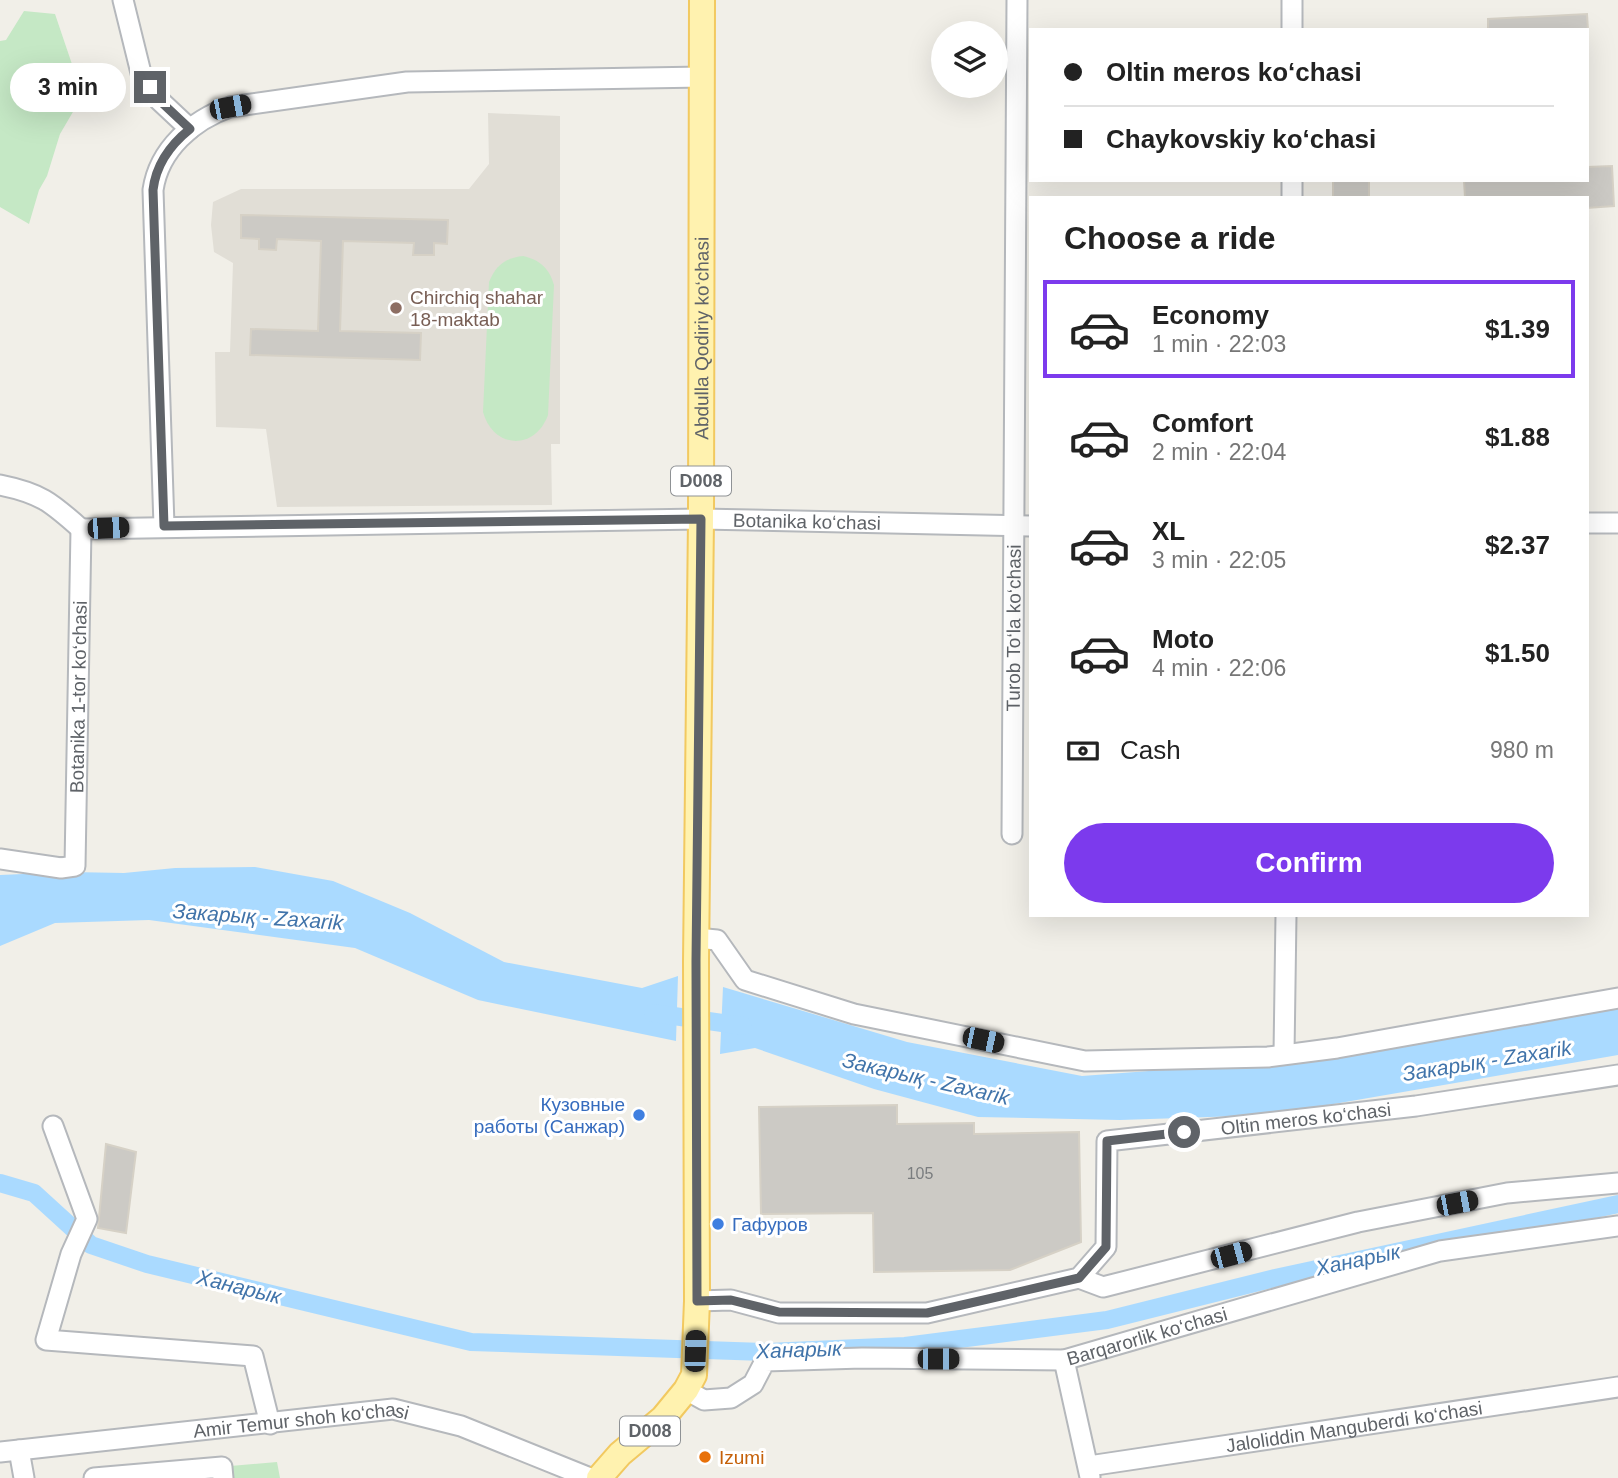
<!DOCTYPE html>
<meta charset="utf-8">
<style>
body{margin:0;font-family:Helvetica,sans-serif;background:#f6f6f6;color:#222;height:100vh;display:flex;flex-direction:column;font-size:26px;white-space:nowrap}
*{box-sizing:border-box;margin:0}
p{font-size:23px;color:#767676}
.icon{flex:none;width:38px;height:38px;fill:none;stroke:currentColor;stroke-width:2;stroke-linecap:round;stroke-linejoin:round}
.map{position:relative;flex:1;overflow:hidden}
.drawer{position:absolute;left:1029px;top:196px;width:560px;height:721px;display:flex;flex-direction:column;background:#fff;border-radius:0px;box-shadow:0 7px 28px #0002}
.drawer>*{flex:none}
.hud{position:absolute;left:1029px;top:28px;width:560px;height:154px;border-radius:0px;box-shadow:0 7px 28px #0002;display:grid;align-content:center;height:154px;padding:0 35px;background:#fff}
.controls{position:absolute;left:931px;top:21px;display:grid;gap:14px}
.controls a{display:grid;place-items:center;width:77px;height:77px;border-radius:50%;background:#fff;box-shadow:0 7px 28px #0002;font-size:35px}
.end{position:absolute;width:32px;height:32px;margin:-16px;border:9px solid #5f6368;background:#fff;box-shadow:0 0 0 4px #fff}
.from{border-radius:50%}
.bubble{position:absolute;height:49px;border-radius:24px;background:#fff;box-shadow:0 7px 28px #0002;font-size:23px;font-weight:700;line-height:49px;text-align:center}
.car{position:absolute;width:21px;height:42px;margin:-21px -10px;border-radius:9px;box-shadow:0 0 5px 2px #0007;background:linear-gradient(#222 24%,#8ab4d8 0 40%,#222 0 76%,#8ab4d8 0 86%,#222 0)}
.hud b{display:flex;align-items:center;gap:24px;height:66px;font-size:26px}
.hud b+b{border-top:2px solid #e0e0e0}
.hud i{width:18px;height:18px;background:#222}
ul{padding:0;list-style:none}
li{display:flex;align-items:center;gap:21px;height:98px;margin:0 14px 10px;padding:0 21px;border:4px solid transparent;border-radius:0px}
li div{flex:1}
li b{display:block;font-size:26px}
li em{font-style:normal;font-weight:700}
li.on{border-color:#7c3aed}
li>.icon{width:63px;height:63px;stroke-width:1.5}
h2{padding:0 35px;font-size:32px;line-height:84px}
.pay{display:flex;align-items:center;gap:18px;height:77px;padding:0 35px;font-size:26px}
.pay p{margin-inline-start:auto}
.cta{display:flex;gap:14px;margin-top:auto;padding:14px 35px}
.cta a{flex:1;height:80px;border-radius:42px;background:#7c3aed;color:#fff;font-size:28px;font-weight:700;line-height:80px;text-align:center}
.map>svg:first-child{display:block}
.education{fill:#e1ded6}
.green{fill:#c5e8c5}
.water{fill:#aadaff}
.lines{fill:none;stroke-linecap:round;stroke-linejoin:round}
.canal{stroke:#aadaff;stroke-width:18}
.building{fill:#cccac5;stroke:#d6d1c6;stroke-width:2}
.minor-casing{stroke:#b5b8bc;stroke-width:23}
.major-casing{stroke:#f2c960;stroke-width:28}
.minor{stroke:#fff;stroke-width:19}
.major{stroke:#fff2af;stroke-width:24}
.route{stroke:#5f6368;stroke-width:9}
.education-dot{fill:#8d6e63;stroke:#fff;stroke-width:2.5}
.shop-dot{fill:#3f7fe0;stroke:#fff;stroke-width:2.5}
.food-dot{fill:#e8710a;stroke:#fff;stroke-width:2.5}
.labels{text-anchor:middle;stroke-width:6;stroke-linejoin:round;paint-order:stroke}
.number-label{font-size:16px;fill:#7a7d7f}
.shield{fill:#fff;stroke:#8f9295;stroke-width:2}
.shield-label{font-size:18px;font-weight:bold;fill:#5f6368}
.education-label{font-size:19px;fill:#785e54;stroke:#fff;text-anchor:start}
.street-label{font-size:19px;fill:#5f6368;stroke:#fff}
.shop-label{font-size:19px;fill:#366cbe;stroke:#fff;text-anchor:end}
.food-label{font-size:19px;fill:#c56008;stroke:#fff;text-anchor:start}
.water-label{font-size:21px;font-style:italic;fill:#4174aa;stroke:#fff}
</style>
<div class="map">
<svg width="1618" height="1478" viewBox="0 0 1618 1478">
<rect width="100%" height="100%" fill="#f1efe8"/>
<polygon class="education" points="488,113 560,116 560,444 551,444 552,505 277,507 266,429 216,427 215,352 230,352 233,263 214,252 211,225 213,202 241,189 469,189 489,164"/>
<g class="green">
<polygon points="24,11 55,14 76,76 77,105 60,134 47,176 39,190 29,224 0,207 0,41 6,40"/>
<path d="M523,256C540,260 549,268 554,285L548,415C535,451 493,449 483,412L489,282C496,265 505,258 523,256Z"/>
<polygon points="277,1462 280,1478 94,1478"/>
</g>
<g class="water">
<polygon points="255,867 333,881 410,913 504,962 642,988 678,976 676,1041 478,1000 355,948 149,920 55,923 0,946 0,875 70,872 124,873 175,868"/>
<polygon points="723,987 907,1042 1082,1076 1229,1065 1266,1068 1477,1030 1618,1009 1618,1055 1270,1115 1120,1120 978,1117 874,1089 755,1048 720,1054"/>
</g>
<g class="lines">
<g class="canal">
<polyline points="653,1013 743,1026"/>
<polyline points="0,1183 34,1193 91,1245 147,1264 471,1342 767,1352 905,1346 1107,1320 1275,1278 1618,1204"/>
</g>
</g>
<g class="building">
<polygon points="1587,14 1588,30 1488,30 1488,19"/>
<polygon points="1612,166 1614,206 1587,208 1587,198 1465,198 1464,180 1587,180 1587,167"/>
<rect x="1333" y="180" width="36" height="18"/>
<polygon points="241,215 448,220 447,244 434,243 434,255 413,255 414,243 343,241 340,331 421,333 420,360 250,355 251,329 318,331 321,241 277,239 276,250 259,249 259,239 241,238"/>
<polygon points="897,1105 897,1124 974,1123 974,1134 1079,1132 1081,1242 1010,1270 874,1272 873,1213 761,1214 759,1107"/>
<polygon points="106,1144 136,1152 126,1233 98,1228"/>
</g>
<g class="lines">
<defs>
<g id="minor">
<polyline points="123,0 141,73 159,100 190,129"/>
<polyline points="1292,30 1292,0"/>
<polyline points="1292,198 1292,180"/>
<path d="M0,485C40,493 51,502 81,529"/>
<polyline points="1587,523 1618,523"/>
<path d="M164,526L153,190C159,149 193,120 230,107L407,82L703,77"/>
<path id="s1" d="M81,529L701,519L1031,526"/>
<path id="s2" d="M1012,834L1017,0"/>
<path id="s3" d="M0,859L61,868L75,866L81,529"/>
<polyline points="696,938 717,940 745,980 854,1014 1085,1061 1268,1057 1337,1048 1618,998"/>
<polyline points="1284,1054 1286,915"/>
<polyline points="53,1126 87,1219 71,1254 46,1340 253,1356 270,1424"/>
<polyline points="1079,1278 1103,1287 1358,1222 1507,1193 1618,1183"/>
<path id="s4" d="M697,1301L731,1300L779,1313H927L1079,1278L1106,1247L1107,1141L1416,1106L1618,1075"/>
<polyline points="1064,1360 1090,1477"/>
<path id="s5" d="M686,1390L704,1400L731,1398L753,1384L765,1361L862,1358L1064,1360L1440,1251L1618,1226"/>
<polyline points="19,1450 24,1478"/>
<path id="s6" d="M0,1452L393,1409L461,1426L590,1478"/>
<path id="s7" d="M1089,1466L1618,1387"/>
<polyline points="94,1478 222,1467 223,1478"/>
</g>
<g id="major">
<path id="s8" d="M599,1478L620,1454L663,1418L686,1390L694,1375L697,1301L696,961L701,519L702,0"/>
</g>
</defs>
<use href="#minor" class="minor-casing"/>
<use href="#major" class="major-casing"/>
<use href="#minor" class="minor"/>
<use href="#major" class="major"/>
</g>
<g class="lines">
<path class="route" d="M150,87L159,100L190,129C170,145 156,164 153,190L164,526L701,519L696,961L697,1301L731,1300L779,1312L927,1313L1079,1278L1106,1247L1107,1141L1184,1132"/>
</g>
<circle class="education-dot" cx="396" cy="308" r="7"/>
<g class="shop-dot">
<circle cx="639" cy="1115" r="7"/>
<circle cx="718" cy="1224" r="7"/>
</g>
<circle class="food-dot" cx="705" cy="1457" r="7"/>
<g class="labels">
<g class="number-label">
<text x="920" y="1179">105</text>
</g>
<g class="shield">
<rect x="671" y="466.5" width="60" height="29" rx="5"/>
<rect x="620" y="1416.5" width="60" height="29" rx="5"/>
</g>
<g class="shield-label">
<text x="701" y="487">D008</text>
<text x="650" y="1437">D008</text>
</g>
<g class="education-label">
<text x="410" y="304">Chirchiq shahar<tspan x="410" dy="22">18-maktab</tspan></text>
</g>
<g class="street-label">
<text dy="7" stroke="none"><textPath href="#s8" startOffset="1178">Abdulla Qodiriy ko‘chasi</textPath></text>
<text dy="7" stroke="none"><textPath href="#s1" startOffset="726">Botanika ko‘chasi</textPath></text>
<text dy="7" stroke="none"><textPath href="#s2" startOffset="206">Turob To‘la ko‘chasi</textPath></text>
<text dy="7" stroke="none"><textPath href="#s3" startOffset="245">Botanika 1-tor ko‘chasi</textPath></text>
<text dy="7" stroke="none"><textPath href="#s4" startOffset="735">Oltin meros ko‘chasi</textPath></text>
<text dy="7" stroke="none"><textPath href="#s5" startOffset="485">Barqarorlik ko‘chasi</textPath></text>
<text dy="7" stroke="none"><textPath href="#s6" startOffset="303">Amir Temur shoh ko‘chasi</textPath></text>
<text dy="7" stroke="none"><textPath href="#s7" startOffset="268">Jaloliddin Manguberdi ko‘chasi</textPath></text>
</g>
<g class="shop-label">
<text x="625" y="1111">Кузовные<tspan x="625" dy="22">работы (Санжар)</tspan></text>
<text x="732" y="1231" text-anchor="start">Гафуров</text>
</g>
<g class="food-label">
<text x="719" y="1464">Izumi</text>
</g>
<g class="water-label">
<text transform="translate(258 917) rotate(4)" y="7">Закарық - Zaxarik</text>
<text transform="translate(1487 1061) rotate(-9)" y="7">Закарық - Zaxarik</text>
<text transform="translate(926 1079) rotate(13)" y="7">Закарық - Zaxarik</text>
<text transform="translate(1358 1260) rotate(-12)" y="7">Ханарык</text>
<text transform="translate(239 1287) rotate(14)" y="7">Ханарык</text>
<text transform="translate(799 1350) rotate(-2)" y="7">Ханарык</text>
</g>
</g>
</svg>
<div class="controls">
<a><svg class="icon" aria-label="layers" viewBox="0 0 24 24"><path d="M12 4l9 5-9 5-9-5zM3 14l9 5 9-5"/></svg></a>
</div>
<i class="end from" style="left:1184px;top:1132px"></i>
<i class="end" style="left:150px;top:87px"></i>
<div class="bubble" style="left:10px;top:63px;width:116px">3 min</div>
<i class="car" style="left:230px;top:107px;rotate:79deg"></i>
<i class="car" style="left:108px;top:528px;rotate:88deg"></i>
<i class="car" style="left:983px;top:1040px;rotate:102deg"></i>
<i class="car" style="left:1457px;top:1203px;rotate:79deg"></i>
<i class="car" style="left:1231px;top:1255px;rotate:75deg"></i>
<i class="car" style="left:695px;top:1351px;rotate:2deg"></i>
<i class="car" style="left:938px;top:1359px;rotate:90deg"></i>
<div class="hud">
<b><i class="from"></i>Oltin meros ko‘chasi</b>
<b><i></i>Chaykovskiy ko‘chasi</b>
</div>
<section class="drawer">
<h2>Choose a ride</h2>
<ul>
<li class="on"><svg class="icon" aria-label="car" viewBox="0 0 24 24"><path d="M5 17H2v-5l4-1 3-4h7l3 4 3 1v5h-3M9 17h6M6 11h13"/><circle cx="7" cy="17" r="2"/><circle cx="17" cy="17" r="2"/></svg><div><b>Economy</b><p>1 min · 22:03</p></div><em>$1.39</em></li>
<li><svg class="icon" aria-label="car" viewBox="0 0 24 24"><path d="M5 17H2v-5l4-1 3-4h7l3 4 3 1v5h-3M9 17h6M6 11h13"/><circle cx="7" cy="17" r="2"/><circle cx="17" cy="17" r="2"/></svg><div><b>Comfort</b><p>2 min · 22:04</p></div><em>$1.88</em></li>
<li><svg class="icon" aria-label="car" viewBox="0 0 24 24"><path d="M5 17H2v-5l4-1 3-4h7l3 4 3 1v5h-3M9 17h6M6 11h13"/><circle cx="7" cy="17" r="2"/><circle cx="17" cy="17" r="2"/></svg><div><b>XL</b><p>3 min · 22:05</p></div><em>$2.37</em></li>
<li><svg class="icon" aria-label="car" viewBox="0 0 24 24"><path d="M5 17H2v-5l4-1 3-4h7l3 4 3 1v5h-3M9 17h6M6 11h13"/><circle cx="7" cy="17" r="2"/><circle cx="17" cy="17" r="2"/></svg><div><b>Moto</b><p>4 min · 22:06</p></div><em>$1.50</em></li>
</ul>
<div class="pay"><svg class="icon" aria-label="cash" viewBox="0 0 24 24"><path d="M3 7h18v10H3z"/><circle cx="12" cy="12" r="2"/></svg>Cash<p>980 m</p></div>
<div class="cta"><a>Confirm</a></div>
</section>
</div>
